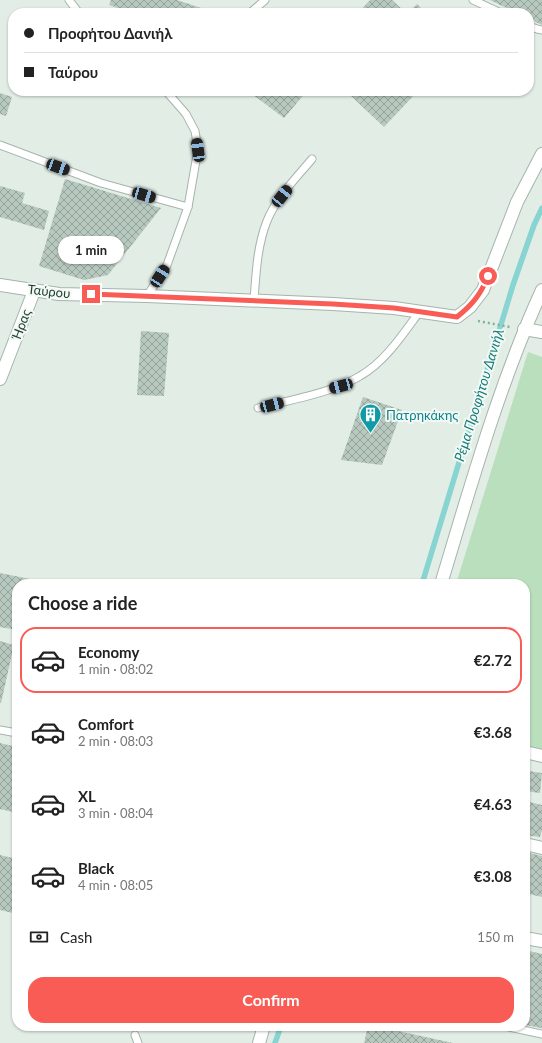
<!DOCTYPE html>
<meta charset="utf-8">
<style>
body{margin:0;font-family:Lato,sans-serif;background:#f6f6f6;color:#222;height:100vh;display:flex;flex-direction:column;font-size:15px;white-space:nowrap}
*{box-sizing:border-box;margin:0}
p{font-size:13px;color:#767676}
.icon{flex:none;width:22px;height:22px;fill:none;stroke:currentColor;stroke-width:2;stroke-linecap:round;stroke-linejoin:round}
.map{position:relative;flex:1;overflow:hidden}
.side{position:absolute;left:12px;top:579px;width:518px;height:452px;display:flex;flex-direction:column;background:#fff;border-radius:16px;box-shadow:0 1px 3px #0004}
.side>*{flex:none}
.banner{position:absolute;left:8px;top:8px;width:526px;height:88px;border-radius:16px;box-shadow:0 1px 3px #0004;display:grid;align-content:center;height:88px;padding:0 16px;background:#fff}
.end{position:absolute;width:18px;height:18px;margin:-9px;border:5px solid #f85c54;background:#fff;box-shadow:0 0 0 2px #fff}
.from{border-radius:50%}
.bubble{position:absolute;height:28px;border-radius:14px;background:#fff;box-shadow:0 1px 3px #0004;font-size:13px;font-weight:700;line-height:28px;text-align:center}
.car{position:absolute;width:12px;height:24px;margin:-12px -6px;border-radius:5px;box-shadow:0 0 3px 1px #0007;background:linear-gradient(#222 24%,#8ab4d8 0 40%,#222 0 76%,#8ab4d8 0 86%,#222 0)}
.banner b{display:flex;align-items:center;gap:14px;height:38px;font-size:15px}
.banner b+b{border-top:1px solid #e0e0e0}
.banner i{width:10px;height:10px;background:#222}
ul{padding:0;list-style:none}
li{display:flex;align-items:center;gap:12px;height:66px;margin:0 8px 6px;padding:0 8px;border:2px solid transparent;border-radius:16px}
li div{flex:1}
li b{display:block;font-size:15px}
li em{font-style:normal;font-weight:700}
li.current{border-color:#f85c54}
li>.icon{width:36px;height:36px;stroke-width:1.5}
h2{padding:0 16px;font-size:18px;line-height:48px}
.pay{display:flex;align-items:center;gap:10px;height:44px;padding:0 16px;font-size:15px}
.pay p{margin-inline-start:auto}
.primary-button{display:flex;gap:8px;margin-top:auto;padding:8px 16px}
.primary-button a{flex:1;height:46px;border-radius:16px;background:#f85c54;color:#fff;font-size:16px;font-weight:700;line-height:46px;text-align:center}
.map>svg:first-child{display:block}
.grass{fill:#b9dfbc}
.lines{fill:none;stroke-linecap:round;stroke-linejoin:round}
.stream{stroke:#87d4d1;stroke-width:5.5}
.building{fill:url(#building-cross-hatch)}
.service-casing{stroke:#a4b5ac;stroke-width:9}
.minor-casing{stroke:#a4b5ac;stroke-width:14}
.tertiary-casing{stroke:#a4b5ac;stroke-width:14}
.path{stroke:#80b299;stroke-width:2.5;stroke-dasharray:2 3;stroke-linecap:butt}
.service{stroke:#fff;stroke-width:7}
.minor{stroke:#fff;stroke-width:12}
.tertiary{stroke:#fff;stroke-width:12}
.route{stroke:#f85c54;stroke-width:5}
.labels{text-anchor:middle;stroke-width:4;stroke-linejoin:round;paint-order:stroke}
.street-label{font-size:13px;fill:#213f31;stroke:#f2f9f4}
.culture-label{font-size:13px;fill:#0d838f;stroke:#f2f9f4;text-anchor:start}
.water-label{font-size:14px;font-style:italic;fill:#187d7b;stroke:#f2f9f4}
</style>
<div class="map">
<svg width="542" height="1043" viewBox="0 0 542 1043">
<defs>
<pattern id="building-cross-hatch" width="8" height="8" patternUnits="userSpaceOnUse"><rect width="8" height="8" fill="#b7c8be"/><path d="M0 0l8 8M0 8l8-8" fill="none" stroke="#94a49b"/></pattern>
</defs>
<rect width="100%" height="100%" fill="#e2ede6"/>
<polygon class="grass" points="528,352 542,357 542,751 525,747 525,584 456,584"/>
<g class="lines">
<g class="stream">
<polyline points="422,584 513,285 534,225 542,208"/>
<polyline points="275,1043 281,1026"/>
</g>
</g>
<g class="building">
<polygon points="111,0 177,0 216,13 133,13 109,5"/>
<polygon points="370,0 392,0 406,13 358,13"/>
<polygon points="490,0 542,0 542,25 529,19 529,13 517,13"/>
<polygon points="417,4 426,13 408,13"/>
<polygon points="248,91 307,91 284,118"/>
<polygon points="346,91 418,91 384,127"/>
<polygon points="0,93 12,97 6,116 0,114"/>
<polygon points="65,179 161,208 108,275 84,280 39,266"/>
<polygon points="0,186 25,193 22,203 49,211 44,230 0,217"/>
<polygon points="141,331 169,333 164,396 137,395"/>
<polygon points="363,397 402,410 382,465 341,460"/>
<polygon points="0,573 35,580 34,584 17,584 17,630 0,627"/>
<polygon points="170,580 193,582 193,584 170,584"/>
<polygon points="0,641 14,645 1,703 0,703"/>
<polygon points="0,743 17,747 17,813 0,809"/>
<polygon points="528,771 542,773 540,793 525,791 525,780 526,780"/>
<polygon points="525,801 542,805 542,830 540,837 525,835"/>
<polygon points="525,852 542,856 542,897 525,893"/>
<polygon points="0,855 17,859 17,914 0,910"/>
<polygon points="525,950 542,954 542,1028 525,1025"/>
<polygon points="368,1026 375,1026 453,1043 364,1043"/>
</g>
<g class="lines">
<defs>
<g id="service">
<polyline points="69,0 79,13"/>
<polyline points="473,0 501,13"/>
<polyline points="250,13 265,0"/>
<polyline points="529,26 537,29 542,30"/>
<polyline points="0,145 101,183 188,207"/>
<polyline points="147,296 167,265 188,207 198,149 195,131 186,114 166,91"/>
<path d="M254,300C256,274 257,246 267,221C276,198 297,177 312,159"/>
<path d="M258,408C290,400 332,393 360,376C385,362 403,334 420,311"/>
<polyline points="0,730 17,733"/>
<polyline points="504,1026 542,1034"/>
<polyline points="135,1035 138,1043"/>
</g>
<g id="minor">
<polyline points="0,285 59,294 147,296 333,304 394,308 457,317 470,307 483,290 517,202 542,154"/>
<polyline points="0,379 34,291"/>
<path d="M441,584C471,485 499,384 542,290"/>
<polyline points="525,752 542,756"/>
<polyline points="525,844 542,848"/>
<polyline points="525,938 542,941"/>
<polyline points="259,1043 264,1026"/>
</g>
<polyline id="tertiary" points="524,329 542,332"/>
</defs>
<use href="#service" class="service-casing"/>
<use href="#minor" class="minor-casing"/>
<use href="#tertiary" class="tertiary-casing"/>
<polyline class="path" points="478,321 510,327"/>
<use href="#service" class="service"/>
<use href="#minor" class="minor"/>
<use href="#tertiary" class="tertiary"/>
</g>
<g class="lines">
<path class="route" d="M91,294L333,304L394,308L457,317C473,304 481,294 488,276"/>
</g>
<defs>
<symbol id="building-pin" viewBox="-11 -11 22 30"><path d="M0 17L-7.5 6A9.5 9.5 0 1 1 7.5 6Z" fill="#0f9aa8" stroke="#f2f9f4"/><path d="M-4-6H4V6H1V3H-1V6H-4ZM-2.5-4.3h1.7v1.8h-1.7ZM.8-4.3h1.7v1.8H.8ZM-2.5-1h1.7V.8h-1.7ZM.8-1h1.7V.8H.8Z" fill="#fff"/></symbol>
</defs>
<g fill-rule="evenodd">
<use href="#building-pin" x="358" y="402" width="25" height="34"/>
</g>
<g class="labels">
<g class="street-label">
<text transform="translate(49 291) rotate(6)" y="5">Ταύρου</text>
<text transform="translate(21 324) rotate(-69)" y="5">Ήρας</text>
</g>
<g class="culture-label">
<text x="386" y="420">Πατρηκάκης</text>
</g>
<g class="water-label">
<text transform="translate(479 395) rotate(-73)" y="5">Ρέμα Προφήτου Δανιήλ</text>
</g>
</g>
</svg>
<i class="end from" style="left:488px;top:276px"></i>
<i class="end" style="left:91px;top:294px"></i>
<div class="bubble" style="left:58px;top:236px;width:66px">1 min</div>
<i class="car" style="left:198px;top:150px;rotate:352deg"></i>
<i class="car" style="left:58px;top:167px;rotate:110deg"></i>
<i class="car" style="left:144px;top:195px;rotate:106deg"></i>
<i class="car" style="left:282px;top:196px;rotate:39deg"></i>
<i class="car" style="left:160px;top:276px;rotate:33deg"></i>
<i class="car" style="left:341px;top:386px;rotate:255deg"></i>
<i class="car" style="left:272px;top:405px;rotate:75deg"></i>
<div class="banner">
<b><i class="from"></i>Προφήτου Δανιήλ</b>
<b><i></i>Ταύρου</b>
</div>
<section class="side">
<h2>Choose a ride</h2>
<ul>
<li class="current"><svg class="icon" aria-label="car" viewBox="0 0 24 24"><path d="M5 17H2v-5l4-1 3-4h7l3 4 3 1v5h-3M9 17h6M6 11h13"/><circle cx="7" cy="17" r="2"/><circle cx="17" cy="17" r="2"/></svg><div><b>Economy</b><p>1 min · 08:02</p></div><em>€2.72</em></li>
<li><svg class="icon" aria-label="car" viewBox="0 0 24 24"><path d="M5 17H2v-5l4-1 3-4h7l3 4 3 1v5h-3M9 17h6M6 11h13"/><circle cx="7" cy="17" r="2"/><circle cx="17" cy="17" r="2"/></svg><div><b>Comfort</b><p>2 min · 08:03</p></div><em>€3.68</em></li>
<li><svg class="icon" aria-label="car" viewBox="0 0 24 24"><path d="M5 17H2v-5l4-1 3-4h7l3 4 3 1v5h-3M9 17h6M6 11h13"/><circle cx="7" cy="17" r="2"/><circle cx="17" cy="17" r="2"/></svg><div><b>XL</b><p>3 min · 08:04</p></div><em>€4.63</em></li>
<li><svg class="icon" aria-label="car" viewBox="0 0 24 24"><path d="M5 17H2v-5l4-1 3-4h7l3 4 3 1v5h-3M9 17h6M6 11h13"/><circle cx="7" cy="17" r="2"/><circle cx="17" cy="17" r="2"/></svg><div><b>Black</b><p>4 min · 08:05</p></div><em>€3.08</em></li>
</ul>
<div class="pay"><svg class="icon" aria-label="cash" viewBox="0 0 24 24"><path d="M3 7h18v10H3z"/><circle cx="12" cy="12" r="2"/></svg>Cash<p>150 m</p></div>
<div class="primary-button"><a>Confirm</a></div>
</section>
</div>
